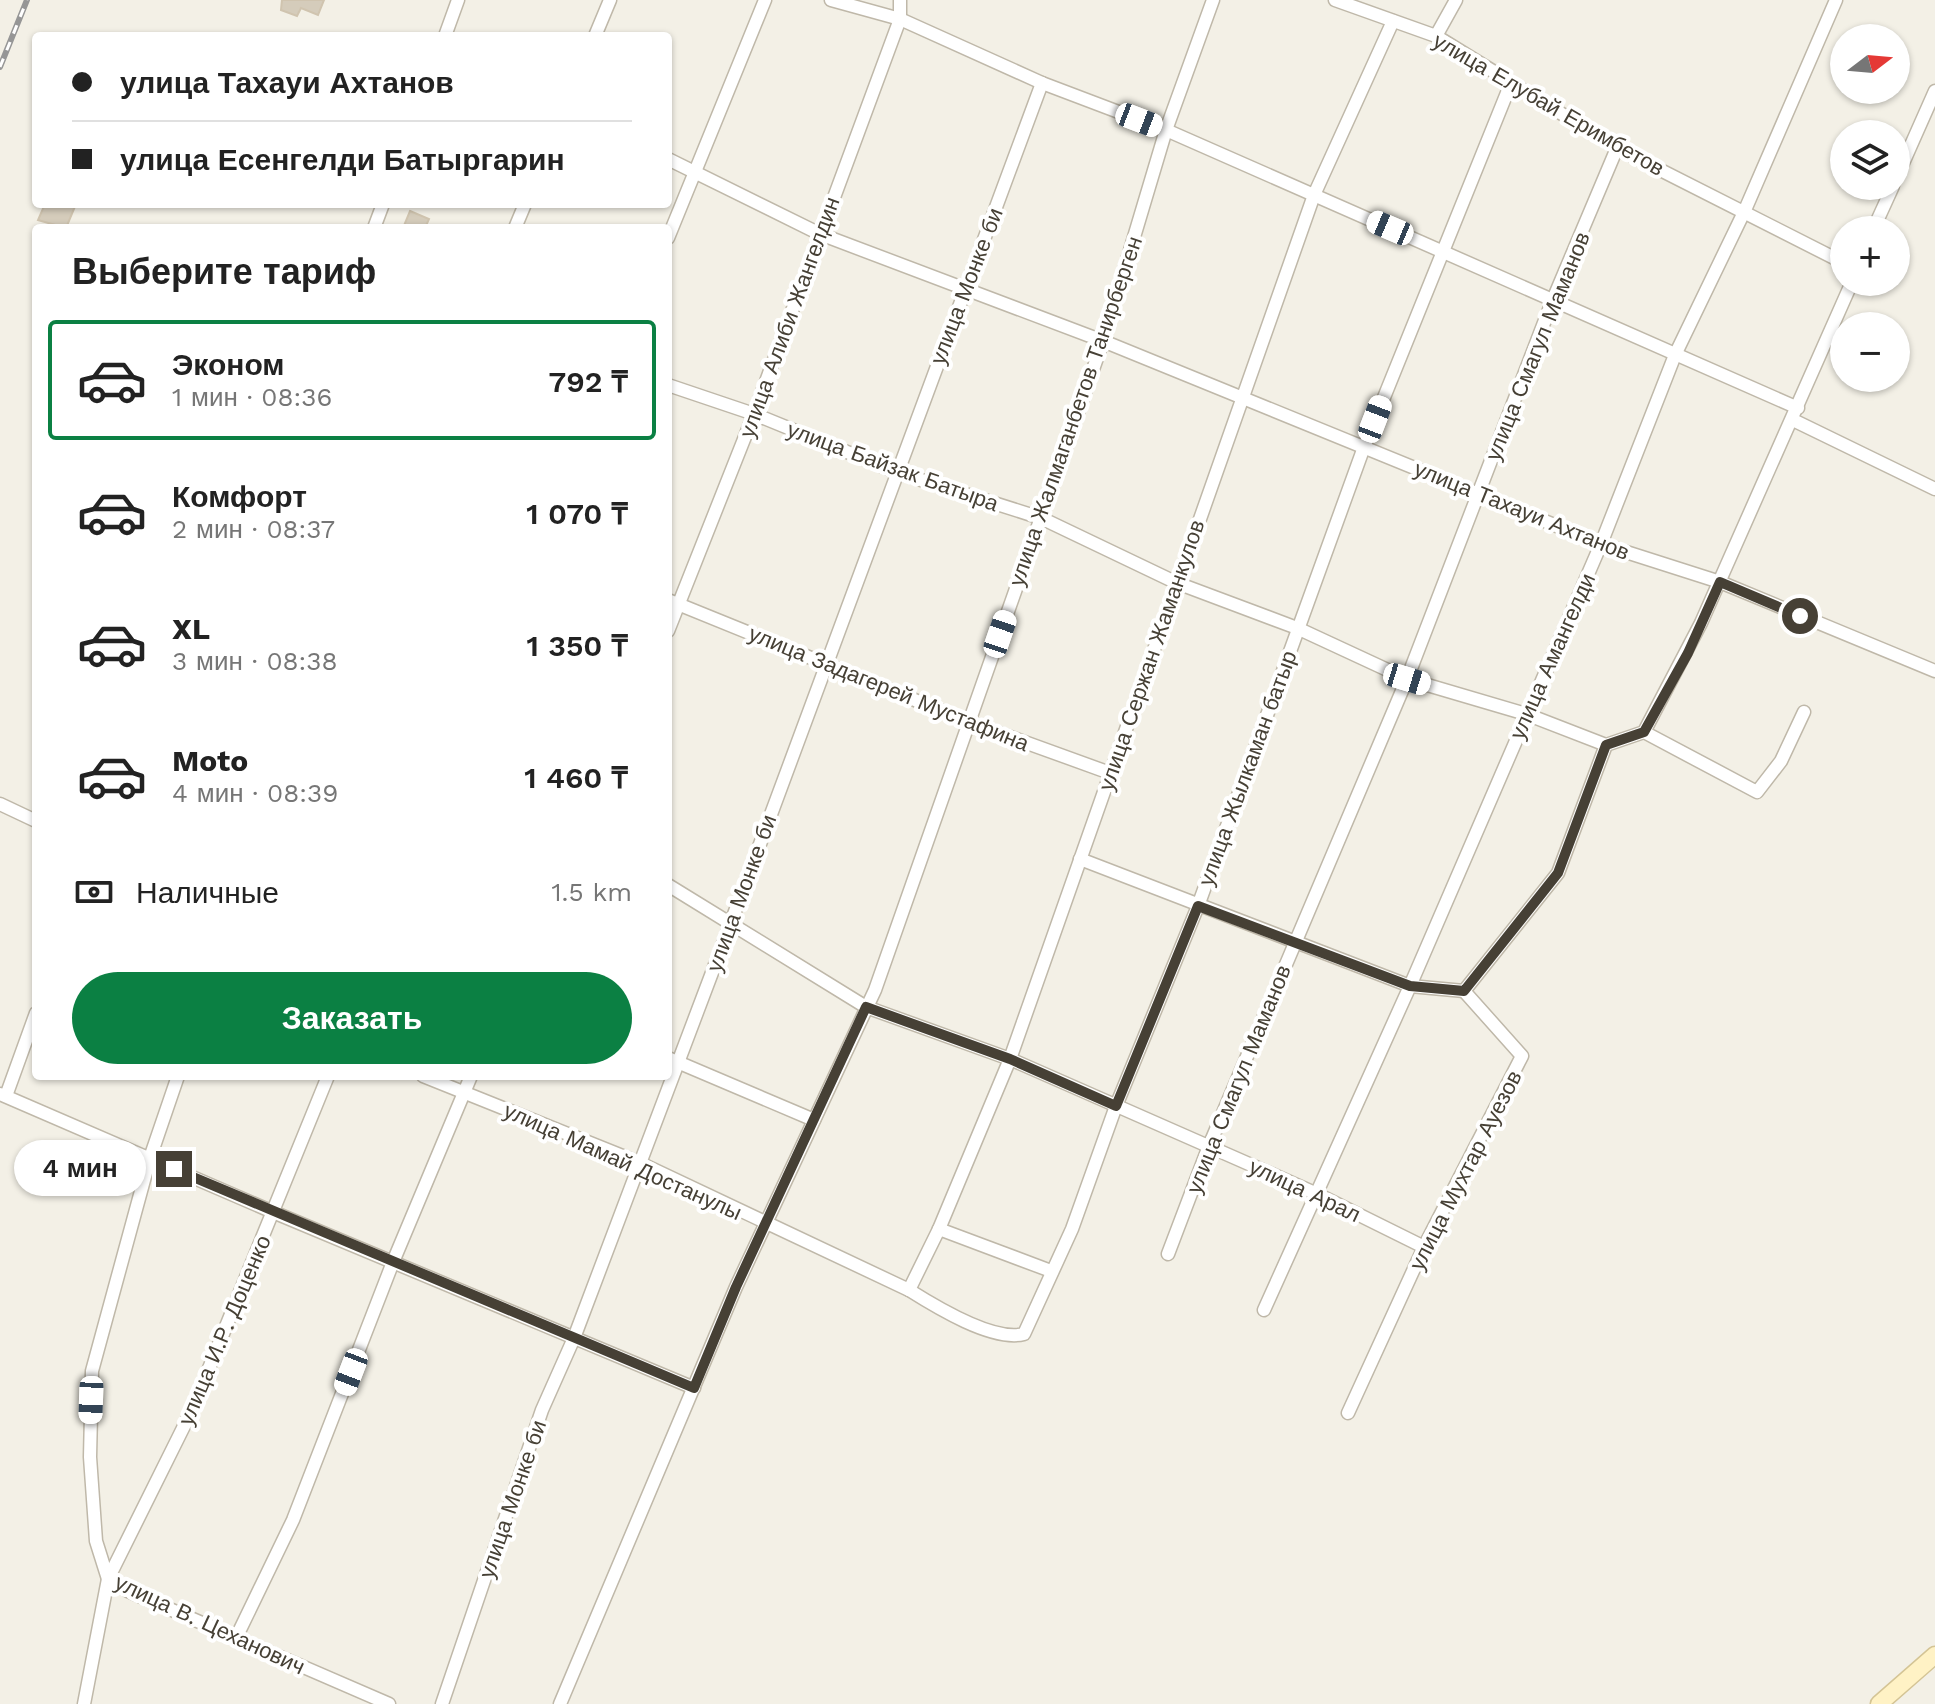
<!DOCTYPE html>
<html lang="ru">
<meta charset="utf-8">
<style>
body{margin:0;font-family:"Work Sans",sans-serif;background:#f6f6f6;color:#222;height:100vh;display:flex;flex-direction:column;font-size:30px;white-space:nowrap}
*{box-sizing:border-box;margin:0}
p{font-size:26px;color:#767676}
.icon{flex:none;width:44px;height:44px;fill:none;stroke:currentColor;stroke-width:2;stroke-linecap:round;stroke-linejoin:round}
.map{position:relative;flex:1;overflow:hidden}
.panel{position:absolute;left:32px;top:224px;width:640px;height:856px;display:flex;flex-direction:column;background:#fff;border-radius:8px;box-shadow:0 2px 6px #0004}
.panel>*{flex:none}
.banner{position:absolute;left:32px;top:32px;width:640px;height:176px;border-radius:8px;box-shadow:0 2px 6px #0004;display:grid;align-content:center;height:176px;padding:0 40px;background:#fff}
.needle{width:52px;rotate:74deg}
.controls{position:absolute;left:1830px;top:24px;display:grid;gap:16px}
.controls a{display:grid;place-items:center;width:80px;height:80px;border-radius:50%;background:#fff;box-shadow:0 2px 6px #0004;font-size:40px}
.end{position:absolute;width:36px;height:36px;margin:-18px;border:10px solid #464035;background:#fff;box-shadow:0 0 0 4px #fff}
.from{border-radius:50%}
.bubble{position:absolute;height:56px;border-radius:28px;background:#fff;box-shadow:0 2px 6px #0004;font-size:26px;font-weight:600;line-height:56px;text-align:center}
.car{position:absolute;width:24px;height:48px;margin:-24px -12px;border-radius:10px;box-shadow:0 0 6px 2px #0007;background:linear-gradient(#fff 24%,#345 0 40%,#fff 0 76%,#345 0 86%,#fff 0)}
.banner b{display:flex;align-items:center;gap:28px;height:76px;font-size:30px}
.banner b+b{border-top:2px solid #e0e0e0}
.banner i{width:20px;height:20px;background:#222}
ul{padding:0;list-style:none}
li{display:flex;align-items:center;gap:24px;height:120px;margin:0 16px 12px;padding:0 24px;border:4px solid transparent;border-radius:8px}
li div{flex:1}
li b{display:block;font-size:30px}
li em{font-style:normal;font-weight:600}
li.active{border-color:#0b8043}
li>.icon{width:72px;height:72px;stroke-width:1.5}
h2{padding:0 40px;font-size:36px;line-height:96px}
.pay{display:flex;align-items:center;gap:20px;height:88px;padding:0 40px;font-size:30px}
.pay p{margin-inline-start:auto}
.primary-button{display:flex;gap:16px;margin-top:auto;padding:16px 40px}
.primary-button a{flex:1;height:92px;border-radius:48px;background:#0b8043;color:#fff;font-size:32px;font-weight:600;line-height:92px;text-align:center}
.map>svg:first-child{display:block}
.building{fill:#d5ccbb;stroke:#d0c4af;stroke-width:2}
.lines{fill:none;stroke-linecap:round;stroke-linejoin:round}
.street-casing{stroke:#bfb8a9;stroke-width:15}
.secondary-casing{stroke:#d4c495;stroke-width:19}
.street{stroke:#fff;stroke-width:12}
.secondary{stroke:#fff2c5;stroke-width:16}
.rail-casing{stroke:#969696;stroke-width:6}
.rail{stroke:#fff;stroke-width:3;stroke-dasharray:9;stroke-linecap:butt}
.route{stroke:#464035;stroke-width:10}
.labels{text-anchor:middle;stroke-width:8;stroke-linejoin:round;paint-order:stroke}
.street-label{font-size:22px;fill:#464035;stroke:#fff}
</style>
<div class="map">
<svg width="1935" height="1704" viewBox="0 0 1935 1704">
<rect width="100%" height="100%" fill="#f3f0e6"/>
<g class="building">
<polygon points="282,0 324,0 318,15 301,8 297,16 281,10"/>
<polygon points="45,204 76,204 66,228 38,220"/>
<polygon points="410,211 429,219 425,228 403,228"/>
</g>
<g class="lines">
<defs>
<g id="street">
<polyline points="831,0 900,19 1042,83 1166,130 1798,408"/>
<polyline points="1335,0 1436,36 1617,148 1844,263"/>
<polyline points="445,36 458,0"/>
<polyline points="595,36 610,0"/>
<polyline points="1436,36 1456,0"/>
<polyline points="668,159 820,234 1103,341 1601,544 1720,582 1935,671"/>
<polyline points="1896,179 1935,91"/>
<polyline points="374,228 383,204"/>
<polyline points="515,228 525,204"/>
<polyline points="1873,230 1893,186"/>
<polyline points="668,238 765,0"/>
<polyline points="668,385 754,414 896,472 1041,518 1177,583 1297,628 1407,679 1526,714 1606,745"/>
<polyline points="1793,420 1935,489"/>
<polyline points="668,600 969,722 1110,773"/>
<polyline points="668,631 754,414 900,19 900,0"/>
<polyline points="1644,732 1757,792 1781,761 1804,712"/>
<polyline points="0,804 36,821"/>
<polyline points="1080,859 1410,986 1464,991"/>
<polyline points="668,885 866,1007 1010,1059 1315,1193 1424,1247"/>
<polyline points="1464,991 1558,873 1606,745 1644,732 1701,623 1852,282"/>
<polyline points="668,1058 814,1120"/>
<polyline points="178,1076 150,1158 92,1371 90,1457 96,1541 108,1579 128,1591 389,1704"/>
<path d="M423,1076L640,1163L909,1290C936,1307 993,1342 1024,1334L1072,1229L1116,1106L1198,906L1364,447L1511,83"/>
<polyline points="0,1094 273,1212 694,1388"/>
<polyline points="6,1096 36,1013"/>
<polyline points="939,1229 1051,1271"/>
<polyline points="1168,1254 1209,1146 1407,679 1552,302 1617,148"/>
<polyline points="909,1290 939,1229 1010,1059 1314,195 1393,21"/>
<polyline points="1264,1310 1410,986 1601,544 1675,355 1745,210 1836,0"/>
<polyline points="1348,1413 1424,1247 1522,1056 1464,991"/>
<polyline points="236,1638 293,1520 393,1262 471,1076"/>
<polyline points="84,1704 108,1579 192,1410 328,1076"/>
<polyline points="442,1704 542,1410 574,1338 730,925 1042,83"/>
<polyline points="560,1704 736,1287 875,990 1103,341 1166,130 1213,0"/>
</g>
<polyline id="secondary" points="1879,1704 1935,1655"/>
</defs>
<use href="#street" class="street-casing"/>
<use href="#secondary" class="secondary-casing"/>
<use href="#street" class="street"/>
<use href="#secondary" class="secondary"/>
<defs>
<polyline id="rail" points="0,67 27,0"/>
</defs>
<use href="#rail" class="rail-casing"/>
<use href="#rail" class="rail"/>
</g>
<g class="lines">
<polyline class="route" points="174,1169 694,1388 736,1287 866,1007 1010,1059 1116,1106 1198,906 1410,986 1464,991 1558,873 1606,745 1644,732 1688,653 1720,582 1800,616"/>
</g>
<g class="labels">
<g class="street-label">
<text transform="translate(1549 104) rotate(30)" y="8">улица Елубай Еримбетов</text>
<text transform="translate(966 286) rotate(-69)" y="8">улица Монке би</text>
<text transform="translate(789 317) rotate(-70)" y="8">улица Алиби Жангелдин</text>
<text transform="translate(1537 346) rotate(-68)" y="8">улица Смагул Маманов</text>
<text transform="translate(1075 411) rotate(-71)" y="8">улица Жалмаганбетов Танирберген</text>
<text transform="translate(893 466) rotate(20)" y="8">улица Байзак Батыра</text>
<text transform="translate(1522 510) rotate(22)" y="8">улица Тахауи Ахтанов</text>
<text transform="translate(1151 655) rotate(-71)" y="8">улица Сержан Жаманкулов</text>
<text transform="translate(1552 656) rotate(-66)" y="8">улица Амангелди</text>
<text transform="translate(889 688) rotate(22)" y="8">улица Задагерей Мустафина</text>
<text transform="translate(1247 768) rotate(-70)" y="8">улица Жылкаман батыр</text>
<text transform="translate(741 893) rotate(-70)" y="8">улица Монке би</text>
<text transform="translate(1238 1079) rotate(-68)" y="8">улица Смагул Маманов</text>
<text transform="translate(623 1161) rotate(24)" y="8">улица Мамай Достанулы</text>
<text transform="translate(1465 1170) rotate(-63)" y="8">улица Мухтар Ауезов</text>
<text transform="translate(1305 1190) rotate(25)" y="8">улица Арал</text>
<text transform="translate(224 1330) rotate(-67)" y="8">улица И.Р. Доценко</text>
<text transform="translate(512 1499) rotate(-71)" y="8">улица Монке би</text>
<text transform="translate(210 1624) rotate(25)" y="8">улица В. Цеханович</text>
</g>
</g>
</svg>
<div class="controls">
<a><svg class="needle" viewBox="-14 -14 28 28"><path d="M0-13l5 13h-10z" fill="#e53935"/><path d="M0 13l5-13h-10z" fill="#767676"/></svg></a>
<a><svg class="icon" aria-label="layers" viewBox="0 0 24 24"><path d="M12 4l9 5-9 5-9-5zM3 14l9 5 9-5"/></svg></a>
<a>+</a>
<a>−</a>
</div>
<i class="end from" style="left:1800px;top:616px"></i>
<i class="end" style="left:174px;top:1169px"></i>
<div class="bubble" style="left:14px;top:1140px;width:132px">4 мин</div>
<i class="car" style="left:1139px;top:120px;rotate:111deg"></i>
<i class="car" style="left:1390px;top:228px;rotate:293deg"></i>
<i class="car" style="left:1375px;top:419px;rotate:21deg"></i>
<i class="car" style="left:1000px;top:634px;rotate:19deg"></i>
<i class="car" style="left:1407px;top:679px;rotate:107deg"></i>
<i class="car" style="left:351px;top:1372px;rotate:201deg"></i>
<i class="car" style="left:91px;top:1400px;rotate:182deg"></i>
<div class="banner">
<b><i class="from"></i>улица Тахауи Ахтанов</b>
<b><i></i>улица Есенгелди Батыргарин</b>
</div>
<section class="panel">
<h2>Выберите тариф</h2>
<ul>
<li class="active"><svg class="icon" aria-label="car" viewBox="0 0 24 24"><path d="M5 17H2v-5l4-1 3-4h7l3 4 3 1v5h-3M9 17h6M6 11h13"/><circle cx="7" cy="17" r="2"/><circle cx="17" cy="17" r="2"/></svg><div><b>Эконом</b><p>1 мин · 08:36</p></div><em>792 ₸</em></li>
<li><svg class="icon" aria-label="car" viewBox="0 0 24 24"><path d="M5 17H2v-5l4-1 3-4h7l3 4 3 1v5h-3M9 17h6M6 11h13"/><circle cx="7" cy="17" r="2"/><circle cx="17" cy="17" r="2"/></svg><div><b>Комфорт</b><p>2 мин · 08:37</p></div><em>1 070 ₸</em></li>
<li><svg class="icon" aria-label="car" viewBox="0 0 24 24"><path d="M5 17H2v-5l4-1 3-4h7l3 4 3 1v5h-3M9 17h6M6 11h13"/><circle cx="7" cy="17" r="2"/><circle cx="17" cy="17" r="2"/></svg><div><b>XL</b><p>3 мин · 08:38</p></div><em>1 350 ₸</em></li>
<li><svg class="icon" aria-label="car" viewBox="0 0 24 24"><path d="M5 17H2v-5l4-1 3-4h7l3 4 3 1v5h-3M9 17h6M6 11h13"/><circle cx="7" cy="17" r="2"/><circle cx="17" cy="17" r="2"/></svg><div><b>Moto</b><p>4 мин · 08:39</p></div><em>1 460 ₸</em></li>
</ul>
<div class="pay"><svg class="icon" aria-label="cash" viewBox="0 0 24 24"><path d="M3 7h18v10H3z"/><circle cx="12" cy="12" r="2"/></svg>Наличные<p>1.5 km</p></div>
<div class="primary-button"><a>Заказать</a></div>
</section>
</div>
